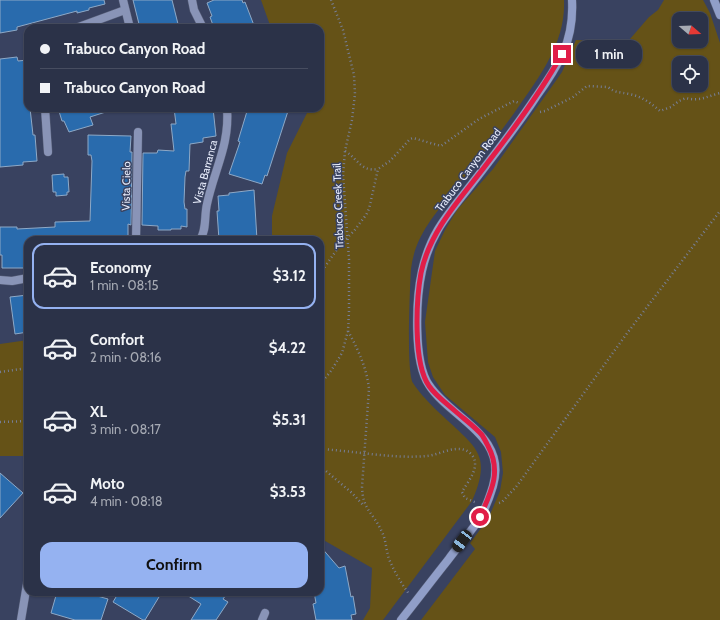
<!DOCTYPE html>
<meta charset="utf-8">
<style>
body{margin:0;font-family:Cabin,sans-serif;background:#333a4f;color:#f1f3f6;height:100vh;display:flex;flex-direction:column;font-size:15px;white-space:nowrap}
*{box-sizing:border-box;margin:0}
p{font-size:13px;color:#a6aab4}
.icon{flex:none;width:22px;height:22px;fill:none;stroke:currentColor;stroke-width:2;stroke-linecap:round;stroke-linejoin:round}
.map{position:relative;flex:1;overflow:hidden}
.details{position:absolute;left:24px;top:236px;width:300px;height:360px;display:flex;flex-direction:column;background:#2b3248;border-radius:12px;box-shadow:0 1px 3px #0004,0 0 0 1px #474d60}
.details>*{flex:none}
.guide{position:absolute;left:24px;top:24px;width:300px;height:88px;border-radius:12px;box-shadow:0 1px 3px #0004,0 0 0 1px #474d60;display:grid;align-content:center;height:88px;padding:0 16px;background:#2b3248}
.needle{width:26px;rotate:109deg}
.tools{position:absolute;left:672px;top:12px;display:grid;gap:8px}
.tools a{display:grid;place-items:center;width:36px;height:36px;border-radius:8px;background:#2b3248;box-shadow:0 1px 3px #0004,0 0 0 1px #474d60;font-size:20px}
.end{position:absolute;width:18px;height:18px;margin:-9px;border:5px solid #e11d48;background:#fff;box-shadow:0 0 0 2px #fff}
.from{border-radius:50%}
.bubble{position:absolute;height:28px;border-radius:12px;background:#2b3248;box-shadow:0 1px 3px #0004,0 0 0 1px #474d60;font-size:13px;font-weight:700;line-height:28px;text-align:center}
.car{position:absolute;width:12px;height:24px;margin:-12px -6px;border-radius:5px;box-shadow:0 0 3px 1px #0007;background:linear-gradient(#222 24%,#8ab4d8 0 40%,#222 0 76%,#8ab4d8 0 86%,#222 0)}
.guide b{display:flex;align-items:center;gap:14px;height:38px;font-size:15px}
.guide b+b{border-top:1px solid #474d60}
.guide i{width:10px;height:10px;background:#f1f3f6}
ul{padding:7px 0 0;list-style:none}
li{display:flex;align-items:center;gap:12px;height:66px;margin:0 8px 6px;padding:0 8px;border:2px solid transparent;border-radius:12px}
li div{flex:1}
li b{display:block;font-size:15px}
li em{font-style:normal;font-weight:700}
li.current{border-color:#95b2f1}
li>.icon{width:36px;height:36px;stroke-width:1.5}
.primary-button{display:flex;gap:8px;margin-top:auto;padding:8px 16px}
.primary-button a{flex:1;height:46px;border-radius:12px;background:#95b2f1;color:#111;font-size:16px;font-weight:700;line-height:46px;text-align:center}
.map>svg:first-child{display:block}
.green{fill:#655217;fill-rule:evenodd}
.building{fill:#296bad;stroke:#8ea9c7}
.lines{fill:none;stroke-linecap:round;stroke-linejoin:round}
.street-casing{stroke:#585f78;stroke-width:9}
.secondary-casing{stroke:#585f78;stroke-width:9}
.path{stroke:#777f97;stroke-width:2.5;stroke-dasharray:1 3;stroke-linecap:butt}
.street{stroke:#8994b7;stroke-width:8}
.secondary{stroke:#909ec8;stroke-width:8}
.route{stroke:#e11d48;stroke-width:5}
.labels{text-anchor:middle;stroke-width:3;stroke-linejoin:round;paint-order:stroke}
.street-label{font-size:11px;fill:#e9eefd;stroke:#394260}
</style>
<div class="map">
<svg width="720" height="620" viewBox="0 0 720 620">
<rect width="100%" height="100%" fill="#394260"/>
<g class="green">
<path d="M261,0H564C566,42 540,76 517,109C498,136 477,162 456,188C436,213 415,235 411,269C410,287 406,371 413,383C423,399 445,418 459,431C466,438 474,445 478,454C485,469 478,487 472,501L383,620H363L370,608L372,568L320,538V240H272V216L287,153L307,113L308,108H320V28H271Z"/>
<path d="M664,0H703L710,13L720,43V620H421L475,549L470,543L488,519L500,491L503,473L501,452L495,437L445,395L433,377L428,362L425,322L435,251L445,230L457,210L493,169L555,82L562,72L576,40L594,41L605,46L619,44L630,39L649,17L658,10ZM679,19H701V41H679ZM679,63H701V85H679Z"/>
<polygon points="28,340 28,456 0,456 0,344"/>
</g>
<g class="building">
<polygon points="0,0 104,0 105,4 89,8 89,10 77,13 77,11 17,27 17,30 0,33"/>
<polygon points="133,0 172,0 179,28 140,28"/>
<polygon points="214,0 242,0 243,3 245,2 255,28 214,28 210,17 212,16 207,3"/>
<polygon points="17,57 18,61 28,60 28,108 30,108 33,135 35,135 37,161 23,162 23,165 0,167 0,59"/>
<polygon points="58,108 111,108 112,110 90,117 93,125 69,132 64,121 62,121"/>
<polygon points="174,108 213,108 216,136 203,138 203,142 190,144 189,171 186,171 185,177 184,202 185,209 187,209 187,227 181,226 181,229 171,229 171,230 158,230 158,226 142,225 143,153 157,153 158,150 174,151 171,124 176,124"/>
<polygon points="248,108 289,108 267,176 265,175 262,184 229,174 240,142 238,141"/>
<polygon points="88,135 131,136 130,152 132,152 131,225 128,224 128,240 28,240 28,268 2,268 2,255 0,255 0,227 17,227 17,229 55,227 55,222 90,221 92,161 91,155 88,155"/>
<polygon points="64,174 64,177 68,177 69,192 67,192 67,195 56,196 56,192 53,192 52,175"/>
<polygon points="254,190 257,240 219,240 217,211 219,211 218,196 229,195 229,193"/>
<polygon points="28,295 28,332 15,334 10,297"/>
<polygon points="0,473 23,493 0,518"/>
<polygon points="320,546 339,568 345,566 351,597 353,596 356,614 351,615 352,620 316,620 313,604 316,603 314,592 320,592"/>
<polygon points="57,592 83,592 108,599 101,620 75,620 51,613"/>
<polygon points="119,592 151,592 159,597 145,620 143,620 113,602"/>
<polygon points="182,592 228,592 223,599 228,602 216,620 191,620 201,604"/>
</g>
<g class="lines">
<defs>
<g id="street">
<polyline points="123,0 130,28"/>
<polyline points="192,0 194,10 203,28"/>
<polyline points="76,28 125,10"/>
<polyline points="45,108 48,152"/>
<polyline points="136,240 138,132"/>
<path d="M200,240C207,229 204,216 207,204C214,170 230,145 227,108"/>
<polyline points="0,280 12,281 28,278"/>
<polyline points="21,620 28,578"/>
<polyline points="262,620 265,613"/>
</g>
<g id="secondary">
<polyline points="714,0 720,15"/>
<path d="M401,620C417,600 432,580 448,560C458,546 473,530 481,516C486,507 490,496 493,486C508,435 451,419 429,385C413,362 416,298 422,271C430,235 445,218 467,190C491,159 515,129 536,97C546,83 556,68 563,53C570,37 573,18 572,0"/>
</g>
</defs>
<use href="#street" class="street-casing"/>
<use href="#secondary" class="secondary-casing"/>
<g class="path">
<path d="M540,112L545,111L573,97L587,86L608,87C615,93 620,92 629,94C641,96 651,103 660,111L671,107L679,101L686,98C699,102 708,96 720,93"/>
<path d="M345,151C358,159 361,172 378,169"/>
<polyline points="320,274 340,245 354,231 366,215 369,209 378,169 390,161 410,139 413,138 441,146 479,119 514,101 519,103"/>
<path d="M348,331C358,349 367,369 369,389L362,487C363,511 373,512 382,532C386,540 386,550 389,559C394,571 401,583 409,594"/>
<polyline points="0,372 28,368"/>
<polyline points="320,384 331,371 342,353 348,331 349,311 349,259 343,175 345,151 352,120 355,94 354,75 343,30 331,0"/>
<polyline points="0,422 28,421"/>
<path d="M320,449C355,451 393,459 427,456C440,455 459,442 471,454C482,466 468,481 462,492L465,498L477,503"/>
<polyline points="320,466 352,493 364,506"/>
<polyline points="499,503 502,502 516,487 628,332 720,211"/>
</g>
<use href="#street" class="street"/>
<use href="#secondary" class="secondary"/>
</g>
<g class="lines">
<path class="route" d="M480,517C491,492 502,472 488,446C486,442 484,438 482,435C474,426 464,419 455,411C446,403 436,396 429,386C413,363 416,301 421,273C430,229 463,196 489,161C516,126 541,92 562,54"/>
</g>
<g class="labels">
<g class="street-label">
<text transform="translate(468 170) rotate(-53)" y="4">Trabuco Canyon Road</text>
<text transform="translate(205 172) rotate(-75)" y="4">Vista Barranca</text>
<text transform="translate(126 186) rotate(-89)" y="4">Vista Cielo</text>
<text transform="translate(338 206) rotate(-92)" y="4">Trabuco Creek Trail</text>
</g>
</g>
</svg>
<div class="tools">
<a><svg class="needle" viewBox="-14 -14 28 28"><path d="M0-13l5 13h-10z" fill="#e53935"/><path d="M0 13l5-13h-10z" fill="#a6aab4"/></svg></a>
<a><svg class="icon" aria-label="locate" viewBox="0 0 24 24"><circle cx="12" cy="12" r="6"/><path d="M12 2v4M12 18v4M2 12h4M18 12h4"/></svg></a>
</div>
<i class="end from" style="left:480px;top:517px"></i>
<i class="end" style="left:562px;top:54px"></i>
<div class="bubble" style="left:576px;top:40px;width:66px">1 min</div>
<i class="car" style="left:462px;top:541px;rotate:217deg"></i>
<div class="guide">
<b><i class="from"></i>Trabuco Canyon Road</b>
<b><i></i>Trabuco Canyon Road</b>
</div>
<section class="details">
<ul>
<li class="current"><svg class="icon" aria-label="car" viewBox="0 0 24 24"><path d="M5 17H2v-5l4-1 3-4h7l3 4 3 1v5h-3M9 17h6M6 11h13"/><circle cx="7" cy="17" r="2"/><circle cx="17" cy="17" r="2"/></svg><div><b>Economy</b><p>1 min · 08:15</p></div><em>$3.12</em></li>
<li><svg class="icon" aria-label="car" viewBox="0 0 24 24"><path d="M5 17H2v-5l4-1 3-4h7l3 4 3 1v5h-3M9 17h6M6 11h13"/><circle cx="7" cy="17" r="2"/><circle cx="17" cy="17" r="2"/></svg><div><b>Comfort</b><p>2 min · 08:16</p></div><em>$4.22</em></li>
<li><svg class="icon" aria-label="car" viewBox="0 0 24 24"><path d="M5 17H2v-5l4-1 3-4h7l3 4 3 1v5h-3M9 17h6M6 11h13"/><circle cx="7" cy="17" r="2"/><circle cx="17" cy="17" r="2"/></svg><div><b>XL</b><p>3 min · 08:17</p></div><em>$5.31</em></li>
<li><svg class="icon" aria-label="car" viewBox="0 0 24 24"><path d="M5 17H2v-5l4-1 3-4h7l3 4 3 1v5h-3M9 17h6M6 11h13"/><circle cx="7" cy="17" r="2"/><circle cx="17" cy="17" r="2"/></svg><div><b>Moto</b><p>4 min · 08:18</p></div><em>$3.53</em></li>
</ul>
<div class="primary-button"><a>Confirm</a></div>
</section>
</div>
